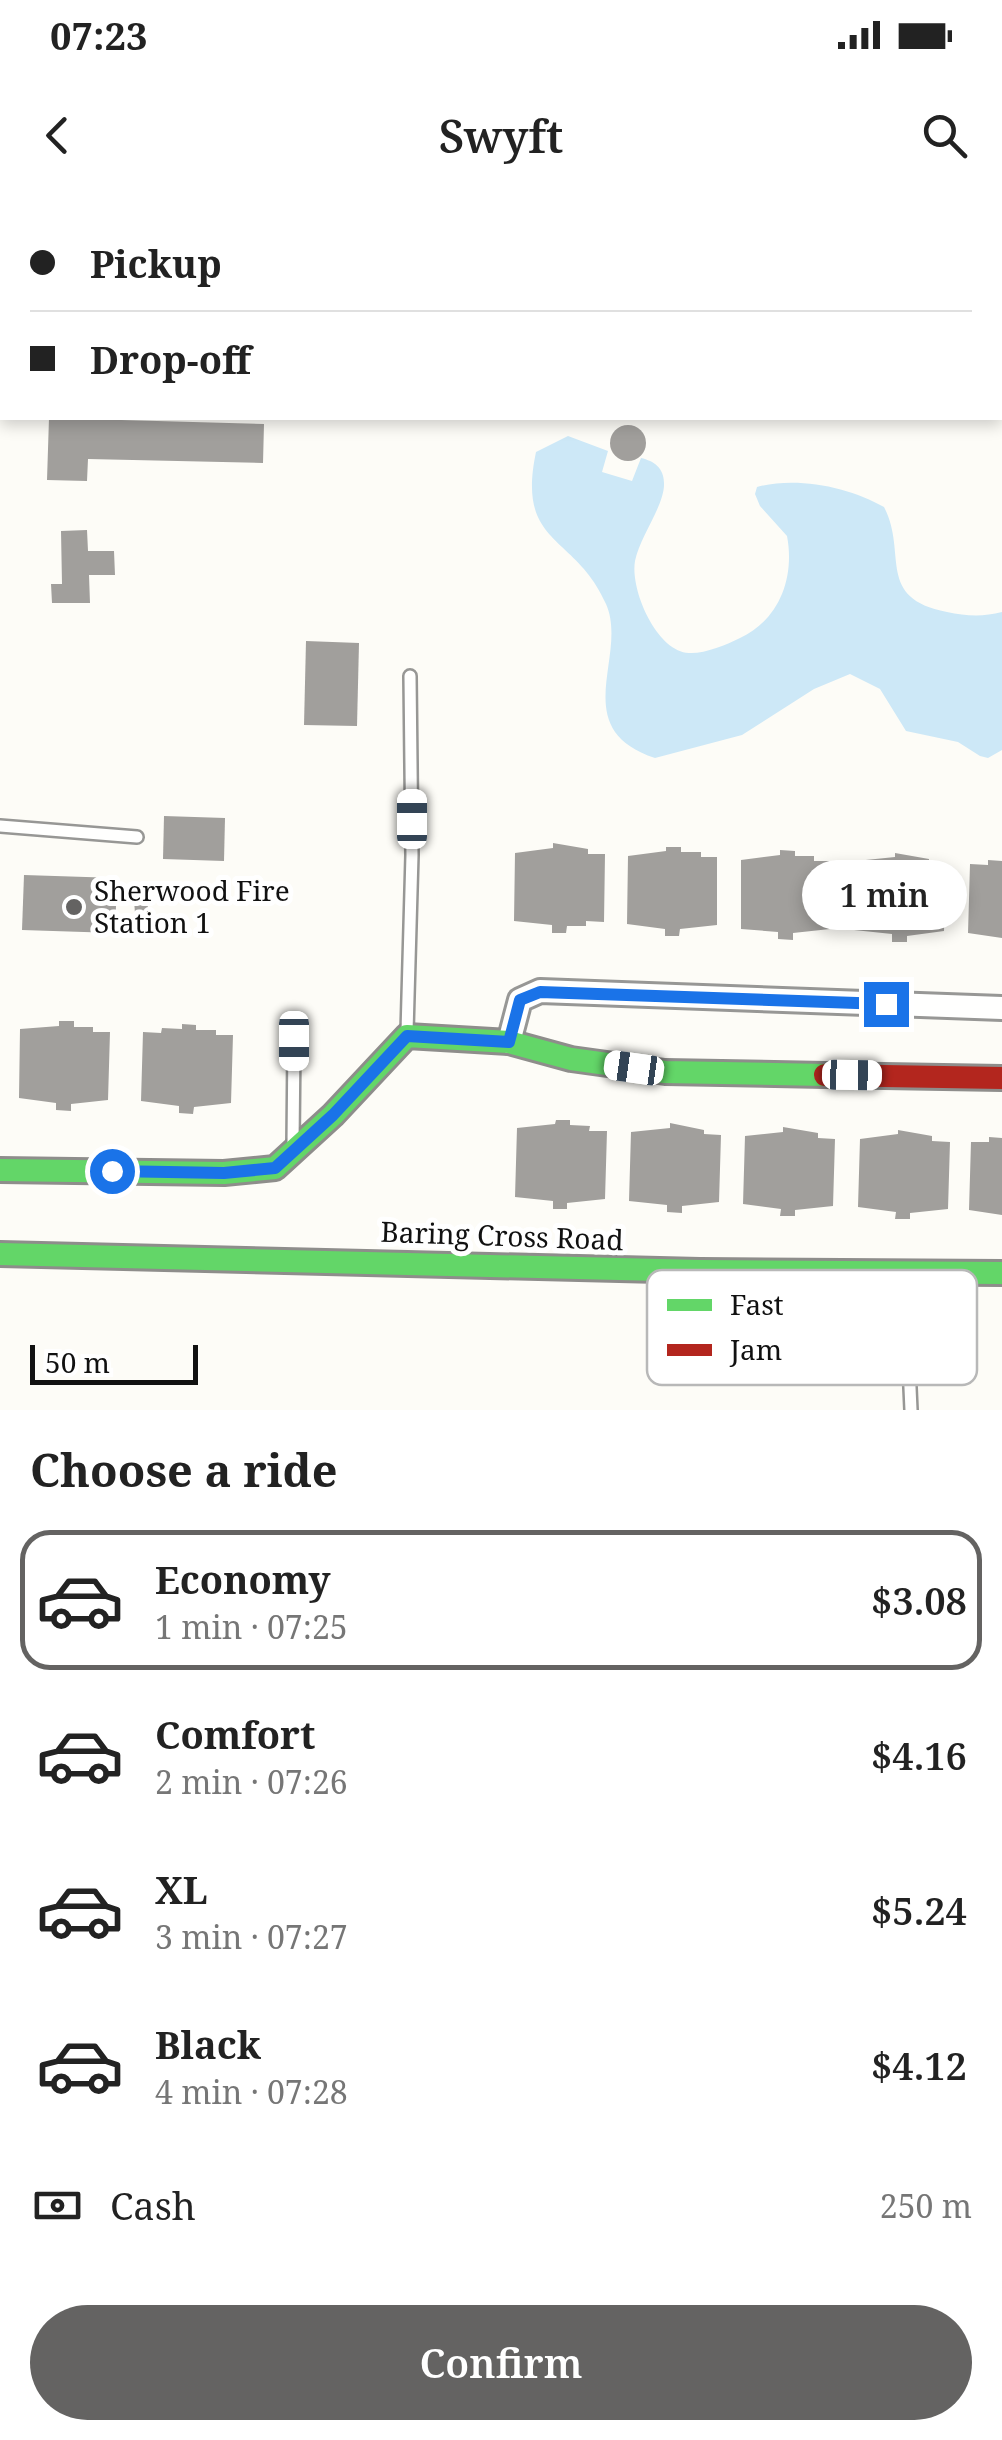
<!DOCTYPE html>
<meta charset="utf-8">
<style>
body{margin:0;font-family:"Noto Serif",serif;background:#f6f6f6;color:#222;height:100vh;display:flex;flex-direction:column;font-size:38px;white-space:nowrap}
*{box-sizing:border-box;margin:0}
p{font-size:32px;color:#767676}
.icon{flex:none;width:55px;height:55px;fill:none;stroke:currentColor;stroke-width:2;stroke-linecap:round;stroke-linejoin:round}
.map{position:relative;height:1210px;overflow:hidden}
.sheet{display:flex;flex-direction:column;background:#fff;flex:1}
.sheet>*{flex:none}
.guide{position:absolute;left:0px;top:0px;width:1002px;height:220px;box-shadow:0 5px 15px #0003;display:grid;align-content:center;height:220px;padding:0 30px;background:#fff}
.scale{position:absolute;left:30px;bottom:25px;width:168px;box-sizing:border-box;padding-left:10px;border:5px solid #111;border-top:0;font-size:28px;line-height:35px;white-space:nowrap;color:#111;-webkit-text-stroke:8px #fff;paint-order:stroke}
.end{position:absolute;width:45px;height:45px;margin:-22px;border:12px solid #1a73e8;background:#fff;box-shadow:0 0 0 5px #fff}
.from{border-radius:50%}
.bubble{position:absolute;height:70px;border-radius:35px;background:#fff;box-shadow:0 5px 15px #0003;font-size:32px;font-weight:600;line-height:70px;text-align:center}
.car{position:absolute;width:30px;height:60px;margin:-30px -15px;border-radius:12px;box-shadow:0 0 8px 2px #0007;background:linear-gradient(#fff 24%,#345 0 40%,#fff 0 76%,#345 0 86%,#fff 0)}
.guide b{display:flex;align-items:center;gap:35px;height:95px;font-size:38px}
.guide b+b{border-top:2px solid #e0e0e0}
.guide i{width:25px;height:25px;background:#222}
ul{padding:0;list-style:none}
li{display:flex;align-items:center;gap:30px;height:140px;margin:0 20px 15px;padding:0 10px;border:5px solid transparent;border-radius:30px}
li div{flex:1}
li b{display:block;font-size:38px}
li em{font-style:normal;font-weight:600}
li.current{border-color:#646362}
li>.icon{width:90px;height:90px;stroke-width:1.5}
h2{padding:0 30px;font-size:45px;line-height:120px}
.pay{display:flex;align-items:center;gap:25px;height:110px;padding:0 30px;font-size:38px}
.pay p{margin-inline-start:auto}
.primary-button{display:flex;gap:20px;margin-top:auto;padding:20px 30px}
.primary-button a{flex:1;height:115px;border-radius:60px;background:#646362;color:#fff;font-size:40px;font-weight:600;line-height:115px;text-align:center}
.status{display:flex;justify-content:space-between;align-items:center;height:70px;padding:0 50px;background:#fff;direction:ltr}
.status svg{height:28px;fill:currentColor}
header{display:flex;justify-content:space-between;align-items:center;height:130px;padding:0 30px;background:#fff;font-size:45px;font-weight:600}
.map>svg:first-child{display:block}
.water{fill:#cde8f7}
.building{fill:#a19f9c}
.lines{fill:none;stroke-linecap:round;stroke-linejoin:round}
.lane-casing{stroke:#979795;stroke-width:16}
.street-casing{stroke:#979795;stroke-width:28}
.fast-casing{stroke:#8e8d8b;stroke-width:28}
.jam-casing{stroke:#8e8d8b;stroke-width:28}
.lane{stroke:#fffffe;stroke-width:11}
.street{stroke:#fffffe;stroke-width:22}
.fast{stroke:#63d668;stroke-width:22}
.jam{stroke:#b3261e;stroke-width:22}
.route{stroke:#1a73e8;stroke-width:12}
.poi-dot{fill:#646362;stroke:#fff;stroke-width:4}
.labels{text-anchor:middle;stroke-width:10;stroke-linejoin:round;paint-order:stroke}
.poi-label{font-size:28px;fill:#111;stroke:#fff;text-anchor:start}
.street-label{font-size:28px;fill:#111;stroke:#fff}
.key{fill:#fff;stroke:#b8b8b8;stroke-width:2.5}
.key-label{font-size:28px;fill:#111}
</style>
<div class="status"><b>07:23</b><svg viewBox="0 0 49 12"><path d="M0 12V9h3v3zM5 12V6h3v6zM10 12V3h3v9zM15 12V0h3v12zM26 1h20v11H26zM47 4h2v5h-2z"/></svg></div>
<header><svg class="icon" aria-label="back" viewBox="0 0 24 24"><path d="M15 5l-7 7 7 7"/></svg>Swyft<svg class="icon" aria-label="search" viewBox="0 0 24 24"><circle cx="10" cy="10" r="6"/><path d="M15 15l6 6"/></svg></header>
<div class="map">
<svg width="1002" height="1210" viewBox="0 0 1002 1210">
<rect width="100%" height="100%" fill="#fdfcf7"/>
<path class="water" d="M568,236L608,251L602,272L632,281L641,258C654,261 664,268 664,283C665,305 640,336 635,361C630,389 656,451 689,453C704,454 726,445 740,438C779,420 795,378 787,336L760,306L755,294L757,287C796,276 850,287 884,307C908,353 875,398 947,412C966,416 983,417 1002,412V550L988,558L980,556L958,542L906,531L880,489L850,474L814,489L742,535L655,558C566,528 629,456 606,404C575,333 516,347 536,252Z"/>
<g class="building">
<polygon points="49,218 264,224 263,263 88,259 87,281 47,280"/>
<circle cx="628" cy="243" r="18"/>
<polygon points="87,330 88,351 114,351 115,375 89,375 90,403 52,403 51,384 62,384 61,331"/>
<polygon points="306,441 359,443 357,526 304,525"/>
<polygon points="164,616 225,618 224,661 163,659"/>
<polygon points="553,643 588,649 588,654 605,654 604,722 586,721 586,726 567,726 566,733 552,733 552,725 514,721 515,653 553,648"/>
<polygon points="666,647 681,647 681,652 701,652 701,657 717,657 717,725 680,729 679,736 665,736 665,729 627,724 628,656 666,651"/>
<polygon points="780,650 795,651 795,656 814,656 814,661 831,661 830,729 793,733 793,740 778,739 778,732 741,729 741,660 780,655"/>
<polygon points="895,653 929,659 929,663 946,664 944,731 907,736 907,742 892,742 892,734 854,730 856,661 895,657"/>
<polygon points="988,660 1002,661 1002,738 968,733 970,664 988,665"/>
<polygon points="24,675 117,678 115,733 22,730"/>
<polygon points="147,687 148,712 135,713 133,688"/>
<polygon points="59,821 74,821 74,827 93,827 93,832 110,832 108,900 71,904 71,911 56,910 56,903 19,898 20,829 59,826"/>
<polygon points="182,824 196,825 196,830 216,830 216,835 233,835 231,903 194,907 193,914 179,913 179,906 141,901 143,832 161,833 162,828 182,829"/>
<polygon points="556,920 570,920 570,925 590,926 589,931 607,931 605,999 567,1003 567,1009 553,1009 553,1001 515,997 517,928 555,924"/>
<polygon points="670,923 704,930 704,934 721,935 719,1002 682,1006 682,1013 667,1012 667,1005 629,1001 631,932 670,928"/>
<polygon points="783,927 818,933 818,938 835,939 833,1006 795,1010 795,1016 780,1016 781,1009 743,1004 745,936 783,932"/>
<polygon points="898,930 932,936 932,941 950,942 948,1009 910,1013 910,1019 895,1019 896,1012 858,1007 860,939 898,934"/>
<polygon points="989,937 1002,938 1002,1015 969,1010 971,942 989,942"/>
</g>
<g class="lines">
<defs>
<g id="lane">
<polyline points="0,150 2,150"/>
<polyline points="0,626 137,637"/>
<polyline points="407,832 412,655 410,476"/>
<polyline points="293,944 294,841"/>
<polyline points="905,1076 911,1210"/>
</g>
<g id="street">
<polyline points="742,0 744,2"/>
<polyline points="1000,67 1002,67"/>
<polyline points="509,842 520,800 540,791 1002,808"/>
</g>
<g id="fast">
<polyline points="0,970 224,973 275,968 333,915 407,836 509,842 571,859 665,872 825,875"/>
<polyline points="0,1054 700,1071 1002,1073"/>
</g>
<polyline id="jam" points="825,875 1002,878"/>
</defs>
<use href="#lane" class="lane-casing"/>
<use href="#street" class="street-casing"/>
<use href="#fast" class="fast-casing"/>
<use href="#jam" class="jam-casing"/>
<use href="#lane" class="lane"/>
<use href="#street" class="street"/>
<use href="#fast" class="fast"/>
<use href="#jam" class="jam"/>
</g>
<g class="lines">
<polyline class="route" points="112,971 224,973 275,968 333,915 407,836 509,842 520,800 540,792 886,804"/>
</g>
<circle class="poi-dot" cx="74" cy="707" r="10"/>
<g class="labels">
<g class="poi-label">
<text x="94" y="701">Sherwood Fire<tspan x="94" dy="32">Station 1</tspan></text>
</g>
<g class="street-label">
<text transform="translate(502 1036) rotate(2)" y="10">Baring Cross Road</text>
</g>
</g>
<rect x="647" y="1070" width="330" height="115" rx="15" class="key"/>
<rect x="667" y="1099" width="45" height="12" fill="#63d668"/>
<rect x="667" y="1144" width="45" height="12" fill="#b3261e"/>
<g class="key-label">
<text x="730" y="1115">Fast</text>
<text x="730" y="1160">Jam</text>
</g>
</svg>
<div class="scale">50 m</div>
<i class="end from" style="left:112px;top:971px"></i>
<i class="end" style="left:886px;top:804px"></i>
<div class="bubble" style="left:802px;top:660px;width:165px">1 min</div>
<i class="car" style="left:412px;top:619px;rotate:0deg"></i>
<i class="car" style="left:294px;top:841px;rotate:180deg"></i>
<i class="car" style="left:634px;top:868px;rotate:278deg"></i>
<i class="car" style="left:852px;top:875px;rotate:91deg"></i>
<div class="guide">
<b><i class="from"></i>Pickup</b>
<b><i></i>Drop-off</b>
</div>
</div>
<section class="sheet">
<h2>Choose a ride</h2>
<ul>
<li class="current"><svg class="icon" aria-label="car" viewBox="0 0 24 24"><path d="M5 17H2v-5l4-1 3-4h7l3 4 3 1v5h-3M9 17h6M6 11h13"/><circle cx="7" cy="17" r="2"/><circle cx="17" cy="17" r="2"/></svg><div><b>Economy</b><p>1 min · 07:25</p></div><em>$3.08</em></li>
<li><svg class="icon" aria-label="car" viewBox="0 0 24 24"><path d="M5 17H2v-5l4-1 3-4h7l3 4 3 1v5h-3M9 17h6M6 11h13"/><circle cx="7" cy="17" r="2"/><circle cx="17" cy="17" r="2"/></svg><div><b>Comfort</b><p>2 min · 07:26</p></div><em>$4.16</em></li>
<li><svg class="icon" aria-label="car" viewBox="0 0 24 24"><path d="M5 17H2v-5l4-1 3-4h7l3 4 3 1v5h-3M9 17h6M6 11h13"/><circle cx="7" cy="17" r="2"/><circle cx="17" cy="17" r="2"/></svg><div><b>XL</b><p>3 min · 07:27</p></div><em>$5.24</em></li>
<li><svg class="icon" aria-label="car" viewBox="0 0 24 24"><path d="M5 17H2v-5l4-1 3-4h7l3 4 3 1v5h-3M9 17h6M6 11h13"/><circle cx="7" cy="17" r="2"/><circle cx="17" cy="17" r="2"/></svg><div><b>Black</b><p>4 min · 07:28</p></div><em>$4.12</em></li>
</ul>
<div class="pay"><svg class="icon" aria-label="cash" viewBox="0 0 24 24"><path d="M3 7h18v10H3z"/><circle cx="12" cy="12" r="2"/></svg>Cash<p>250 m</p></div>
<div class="primary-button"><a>Confirm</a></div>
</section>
